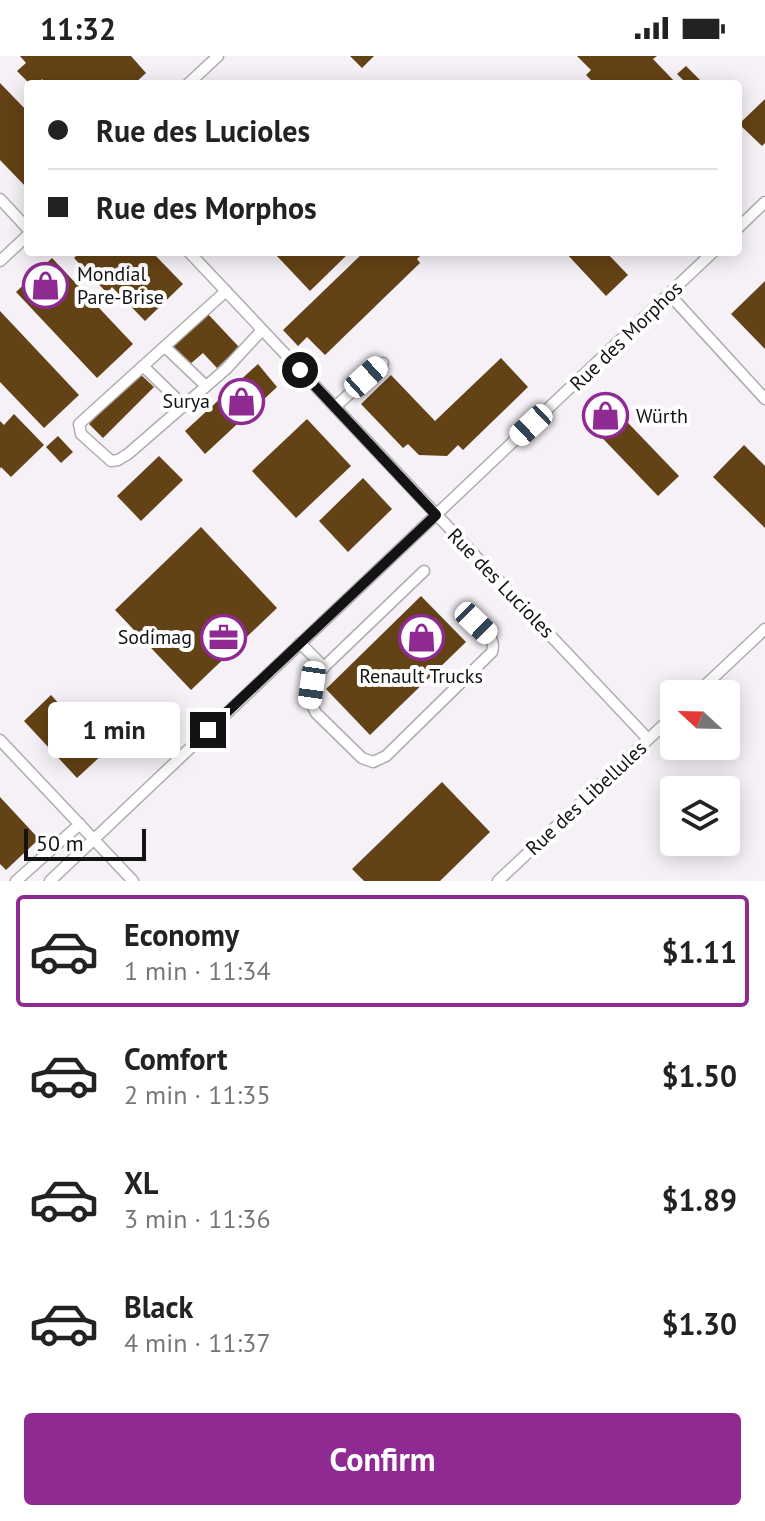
<!DOCTYPE html>
<meta charset="utf-8">
<style>
body{margin:0;font-family:"PT Sans",sans-serif;background:#f6f6f6;color:#222;height:100vh;display:flex;flex-direction:column;font-size:30px;white-space:nowrap}
*{box-sizing:border-box;margin:0}
p{font-size:26px;color:#767676}
.icon{flex:none;width:44px;height:44px;fill:none;stroke:currentColor;stroke-width:2;stroke-linecap:round;stroke-linejoin:round}
.map{position:relative;height:825px;overflow:hidden}
.side{display:flex;flex-direction:column;background:#fff;flex:1}
.side>*{flex:none}
.top-card{position:absolute;left:24px;top:24px;width:718px;height:176px;border-radius:8px;box-shadow:0 4px 20px #0003;display:grid;align-content:center;height:176px;padding:0 24px;background:#fff}
.needle{width:52px;rotate:292deg}
.tools{position:absolute;left:660px;top:624px;display:grid;gap:16px}
.tools a{display:grid;place-items:center;width:80px;height:80px;border-radius:8px;background:#fff;box-shadow:0 4px 20px #0003;font-size:40px}
.scale{position:absolute;left:24px;bottom:20px;width:122px;box-sizing:border-box;padding-left:8px;border:4px solid #141314;border-top:0;font-size:22px;line-height:28px;white-space:nowrap;color:#141314;-webkit-text-stroke:6px #fff;paint-order:stroke}
.end{position:absolute;width:36px;height:36px;margin:-18px;border:10px solid #141314;background:#fff;box-shadow:0 0 0 4px #fff}
.from{border-radius:50%}
.bubble{position:absolute;height:56px;border-radius:8px;background:#fff;box-shadow:0 4px 20px #0003;font-size:26px;font-weight:700;line-height:56px;text-align:center}
.car{position:absolute;width:24px;height:48px;margin:-24px -12px;border-radius:10px;box-shadow:0 0 6px 2px #0007;background:linear-gradient(#fff 24%,#345 0 40%,#fff 0 76%,#345 0 86%,#fff 0)}
.top-card b{display:flex;align-items:center;gap:28px;height:76px;font-size:30px}
.top-card b+b{border-top:2px solid #e0e0e0}
.top-card i{width:20px;height:20px;background:#222}
ul{padding:14px 0 0;list-style:none}
li{display:flex;align-items:center;gap:24px;height:112px;margin:0 16px 12px;padding:0 8px;border:4px solid transparent;border-radius:8px}
li div{flex:1}
li b{display:block;font-size:30px}
li em{font-style:normal;font-weight:700}
li.on{border-color:#8e2a91}
li>.icon{width:72px;height:72px;stroke-width:1.5}
.button{display:flex;gap:16px;margin-top:auto;padding:16px 24px}
.button a{flex:1;height:92px;border-radius:8px;background:#8e2a91;color:#fff;font-size:32px;font-weight:700;line-height:92px;text-align:center}
.status{display:flex;justify-content:space-between;align-items:center;height:56px;padding:0 40px;background:#fff;direction:ltr}
.status svg{height:22px;fill:currentColor}
.map>svg:first-child{display:block}
.building{fill:#634215}
.lines{fill:none;stroke-linecap:round;stroke-linejoin:round}
.lane-casing{stroke:#b0acb1;stroke-width:13}
.lane{stroke:#fff;stroke-width:10}
.route{stroke:#141314;stroke-width:10}
.labels{text-anchor:middle;stroke-width:8;stroke-linejoin:round;paint-order:stroke}
.poi-label{font-size:20px;fill:#141314;stroke:#fff;text-anchor:start}
.street-label{font-size:20px;fill:#141314;stroke:#fff}
</style>
<div class="status"><b>11:32</b><svg viewBox="0 0 49 12"><path d="M0 12V9h3v3zM5 12V6h3v6zM10 12V3h3v9zM15 12V0h3v12zM26 1h20v11H26zM47 4h2v5h-2z"/></svg></div>
<div class="map">
<svg width="765" height="825" viewBox="0 0 765 825">
<rect width="100%" height="100%" fill="#f5f1f7"/>
<g class="building">
<polygon points="20,0 131,0 146,17 134,28 46,28 42,23 38,28 30,28 17,15 26,7"/>
<polygon points="350,0 374,0 362,12"/>
<polygon points="577,0 657,0 653,3 677,28 595,28 586,19 591,14"/>
<polygon points="686,10 704,28 687,28 677,18"/>
<polygon points="0,27 28,56 28,133 0,104"/>
<polygon points="765,43 765,87 762,90 739,68"/>
<polygon points="80,196 152,196 183,228 145,265 112,231 107,237 74,202"/>
<polygon points="279,196 350,196 310,235 276,199"/>
<polygon points="364,196 424,196 417,203 420,207 325,299 307,281 298,290 283,274"/>
<polygon points="565,196 606,196 628,219 606,240"/>
<polygon points="52,202 133,288 97,322 16,236"/>
<polygon points="765,225 765,293 731,258"/>
<polygon points="0,255 79,339 44,372 0,326"/>
<polygon points="207,257 239,291 217,312 203,297 189,309 172,291"/>
<polygon points="501,302 528,331 463,394 458,389 447,400 419,399 408,388 403,392 361,348 391,319 435,365"/>
<polygon points="258,308 277,331 205,398 185,375"/>
<polygon points="139,317 154,331 103,382 89,368"/>
<polygon points="607,345 679,420 658,440 586,365"/>
<polygon points="14,358 44,389 11,421 1,411 0,413 0,365 4,369"/>
<polygon points="307,363 351,410 296,462 252,415"/>
<polygon points="58,380 73,396 61,407 46,391"/>
<polygon points="744,389 765,410 765,472 713,421"/>
<polygon points="159,400 183,424 141,465 117,440"/>
<polygon points="363,422 392,453 348,496 319,465"/>
<polygon points="201,471 277,552 191,634 115,554"/>
<polygon points="421,540 466,586 370,679 326,633"/>
<polygon points="51,639 104,697 77,722 24,665"/>
<polygon points="442,726 490,776 440,825 364,825 352,813"/>
<polygon points="0,741 39,783 6,814 0,808"/>
</g>
<g class="lines">
<defs>
<g id="lane">
<polyline points="188,28 218,0"/>
<polyline points="0,143 28,173"/>
<polyline points="738,172 765,146"/>
<polyline points="189,196 648,683"/>
<polyline points="0,205 28,179"/>
<polyline points="226,235 79,368 81,378 111,405 118,404 128,398 226,313 262,274"/>
<polyline points="669,238 765,343"/>
<polyline points="165,291 206,330"/>
<polyline points="143,310 184,350"/>
<polyline points="335,351 383,307"/>
<polyline points="300,587 324,611 424,515"/>
<path d="M324,611L312,629L310,645L316,657L362,702L373,706L386,700L492,596C496,582 486,576 476,567"/>
<polyline points="696,638 765,573"/>
<polyline points="0,684 133,825"/>
<polyline points="16,825 80,768"/>
<polyline points="50,825 713,196"/>
<polyline points="498,825 674,659"/>
</g>
</defs>
<use href="#lane" class="lane-casing"/>
<use href="#lane" class="lane"/>
</g>
<g class="lines">
<polyline class="route" points="208,674 436,459 300,314"/>
</g>
<defs>
<symbol id="shop-ring" viewBox="-11 -11 22 22"><circle r="9.5" fill="#fff" stroke="#8e2a91" stroke-width="1.5"/><path d="M-5-2.5h2.3a2.7 3.5 0 0 1 5.4 0H5L5.5 6h-11ZM-1.5-2.5h3a1.5 2.3 0 0 0-3 0Z" fill="#8e2a91"/></symbol>
<symbol id="office-ring" viewBox="-11 -11 22 22"><circle r="9.5" fill="#fff" stroke="#8e2a91" stroke-width="1.5"/><path d="M-6-3h4V-5.5h4V-3h4V5H-6ZM-1-4.5V-3h2v-1.5ZM-6 0V1H6V0Z" fill="#8e2a91"/></symbol>
</defs>
<g fill-rule="evenodd">
<use href="#shop-ring" x="20" y="204" width="51" height="51"/>
<use href="#shop-ring" x="216" y="320" width="51" height="51"/>
<use href="#shop-ring" x="580" y="334" width="51" height="51"/>
<use href="#office-ring" x="198" y="556" width="51" height="51"/>
<use href="#shop-ring" x="396" y="556" width="51" height="51"/>
</g>
<g class="labels">
<g class="poi-label">
<text x="77" y="225">Mondial<tspan x="77" dy="23">Pare-Brise</tspan></text>
<text x="210" y="352" text-anchor="end">Surya</text>
<text x="636" y="367">Würth</text>
<text x="192" y="588" text-anchor="end">Sodimag</text>
<text x="421" y="627" text-anchor="middle">Renault Trucks</text>
</g>
<g class="street-label">
<text transform="translate(626 280) rotate(-44)" y="7">Rue des Morphos</text>
<text transform="translate(501 527) rotate(46)" y="7">Rue des Lucioles</text>
<text transform="translate(586 742) rotate(-43)" y="7">Rue des Libellules</text>
</g>
</g>
</svg>
<div class="tools">
<a><svg class="needle" viewBox="-14 -14 28 28"><path d="M0-13l5 13h-10z" fill="#e53935"/><path d="M0 13l5-13h-10z" fill="#767676"/></svg></a>
<a><svg class="icon" aria-label="layers" viewBox="0 0 24 24"><path d="M12 4l9 5-9 5-9-5zM3 14l9 5 9-5"/></svg></a>
</div>
<div class="scale">50 m</div>
<i class="end from" style="left:300px;top:314px"></i>
<i class="end" style="left:208px;top:674px"></i>
<div class="bubble" style="left:48px;top:646px;width:132px">1 min</div>
<i class="car" style="left:366px;top:321px;rotate:48deg"></i>
<i class="car" style="left:531px;top:369px;rotate:227deg"></i>
<i class="car" style="left:476px;top:567px;rotate:134deg"></i>
<i class="car" style="left:312px;top:629px;rotate:188deg"></i>
<div class="top-card">
<b><i class="from"></i>Rue des Lucioles</b>
<b><i></i>Rue des Morphos</b>
</div>
</div>
<section class="side">
<ul>
<li class="on"><svg class="icon" aria-label="car" viewBox="0 0 24 24"><path d="M5 17H2v-5l4-1 3-4h7l3 4 3 1v5h-3M9 17h6M6 11h13"/><circle cx="7" cy="17" r="2"/><circle cx="17" cy="17" r="2"/></svg><div><b>Economy</b><p>1 min · 11:34</p></div><em>$1.11</em></li>
<li><svg class="icon" aria-label="car" viewBox="0 0 24 24"><path d="M5 17H2v-5l4-1 3-4h7l3 4 3 1v5h-3M9 17h6M6 11h13"/><circle cx="7" cy="17" r="2"/><circle cx="17" cy="17" r="2"/></svg><div><b>Comfort</b><p>2 min · 11:35</p></div><em>$1.50</em></li>
<li><svg class="icon" aria-label="car" viewBox="0 0 24 24"><path d="M5 17H2v-5l4-1 3-4h7l3 4 3 1v5h-3M9 17h6M6 11h13"/><circle cx="7" cy="17" r="2"/><circle cx="17" cy="17" r="2"/></svg><div><b>XL</b><p>3 min · 11:36</p></div><em>$1.89</em></li>
<li><svg class="icon" aria-label="car" viewBox="0 0 24 24"><path d="M5 17H2v-5l4-1 3-4h7l3 4 3 1v5h-3M9 17h6M6 11h13"/><circle cx="7" cy="17" r="2"/><circle cx="17" cy="17" r="2"/></svg><div><b>Black</b><p>4 min · 11:37</p></div><em>$1.30</em></li>
</ul>
<div class="button"><a>Confirm</a></div>
</section>
